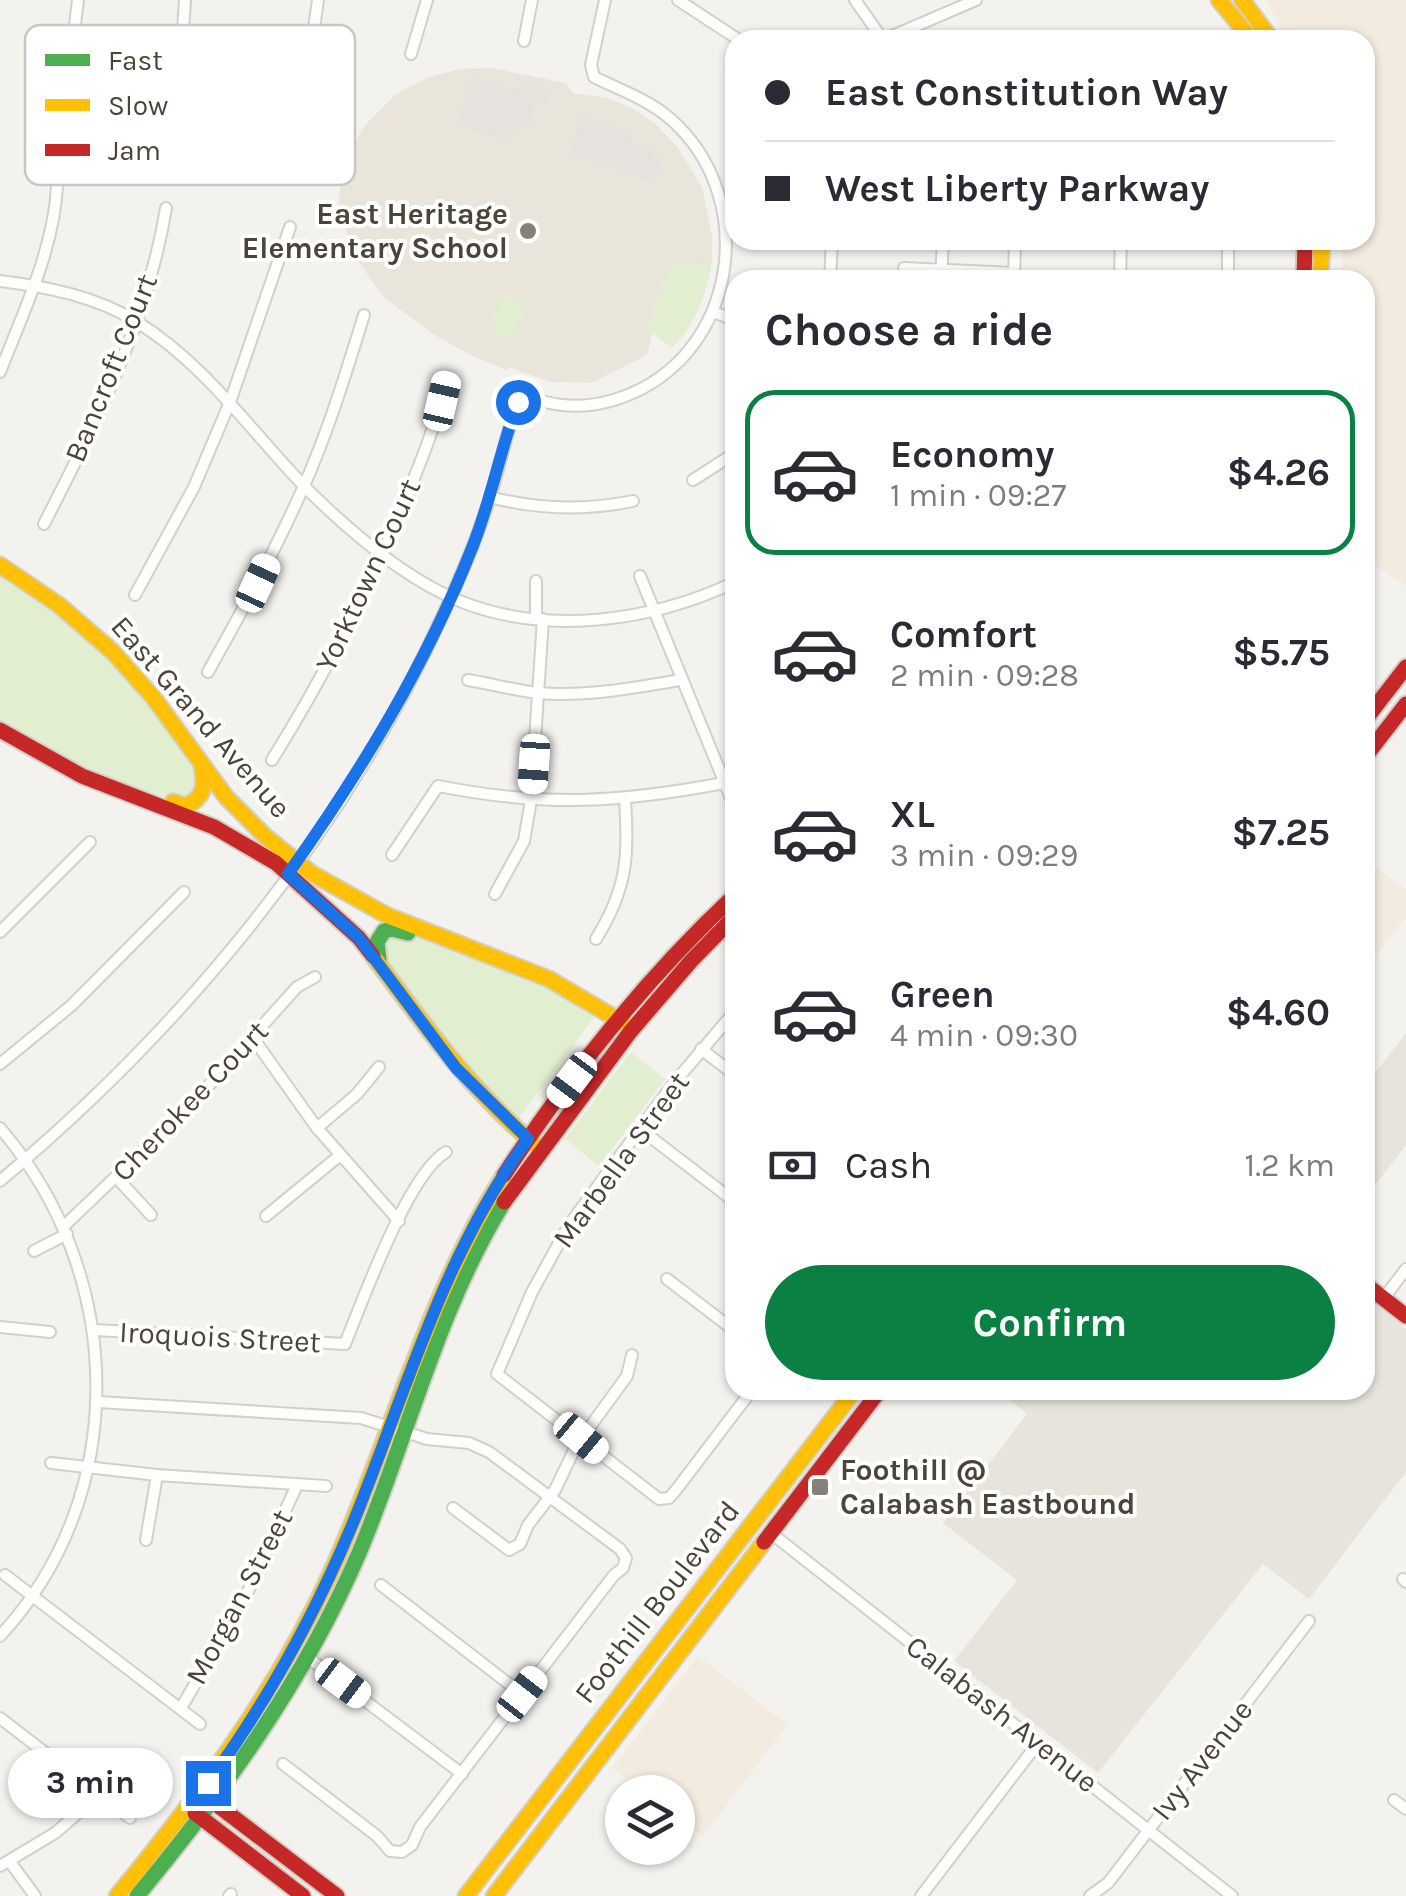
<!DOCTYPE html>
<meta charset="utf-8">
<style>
body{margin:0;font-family:Karla,sans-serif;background:#f2f2f3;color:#2b2b33;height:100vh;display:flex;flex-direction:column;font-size:38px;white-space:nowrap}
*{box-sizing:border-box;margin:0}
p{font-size:32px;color:#7c7c81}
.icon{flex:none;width:55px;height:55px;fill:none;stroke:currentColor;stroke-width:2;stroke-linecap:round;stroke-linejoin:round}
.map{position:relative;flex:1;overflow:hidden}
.details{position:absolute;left:725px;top:270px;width:650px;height:1130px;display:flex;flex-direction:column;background:#fff;border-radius:30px;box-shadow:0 2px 8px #0004}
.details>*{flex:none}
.banner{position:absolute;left:725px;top:30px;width:650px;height:220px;border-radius:30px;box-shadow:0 2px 8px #0004;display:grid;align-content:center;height:220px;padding:0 40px;background:#fff}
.buttons{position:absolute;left:605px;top:1775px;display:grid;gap:20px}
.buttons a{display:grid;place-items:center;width:90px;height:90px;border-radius:50%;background:#fff;box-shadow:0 2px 8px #0004;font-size:50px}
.end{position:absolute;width:45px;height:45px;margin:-22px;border:12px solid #1a73e8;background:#fff;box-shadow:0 0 0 5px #fff}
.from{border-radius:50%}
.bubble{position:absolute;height:70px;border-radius:35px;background:#fff;box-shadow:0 2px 8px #0004;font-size:32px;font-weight:700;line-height:70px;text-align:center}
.car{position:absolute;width:30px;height:60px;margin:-30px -15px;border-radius:12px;box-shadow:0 0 8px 2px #0007;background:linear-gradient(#fff 24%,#345 0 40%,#fff 0 76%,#345 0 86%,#fff 0)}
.banner b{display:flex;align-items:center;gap:35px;height:95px;font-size:38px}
.banner b+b{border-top:2px solid #e1e1e2}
.banner i{width:25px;height:25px;background:#2b2b33}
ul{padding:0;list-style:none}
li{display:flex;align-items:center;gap:30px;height:165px;margin:0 20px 15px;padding:0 20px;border:5px solid transparent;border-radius:30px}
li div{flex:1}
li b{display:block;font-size:38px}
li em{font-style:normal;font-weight:700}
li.current{border-color:#0b8043}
li>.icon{width:90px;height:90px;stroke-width:1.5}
h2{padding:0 40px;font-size:45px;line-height:120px}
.pay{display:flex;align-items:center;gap:25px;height:110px;padding:0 40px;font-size:38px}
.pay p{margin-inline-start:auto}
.cta{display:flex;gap:20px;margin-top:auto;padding:20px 40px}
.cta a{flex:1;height:115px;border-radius:60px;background:#0b8043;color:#fff;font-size:40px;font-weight:700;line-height:115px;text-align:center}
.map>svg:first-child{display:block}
.residential{fill:#e7e4dc}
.commercial{fill:#f3ebdf}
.education{fill:#eae5da}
.green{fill:#e1eecf}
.parking{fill:#e6e3df}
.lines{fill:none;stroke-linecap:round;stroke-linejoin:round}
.street-casing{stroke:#d2d0cb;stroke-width:14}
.fast-casing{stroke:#d3cfc5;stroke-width:19}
.slow-casing{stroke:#d3cfc5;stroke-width:19}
.jam-casing{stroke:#d3cfc5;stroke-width:19}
.street{stroke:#fdfdfc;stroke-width:10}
.fast{stroke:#4caf50;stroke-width:15}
.slow{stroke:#ffc107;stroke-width:15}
.jam{stroke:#c62828;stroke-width:15}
.route{stroke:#1a73e8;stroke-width:12}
.poi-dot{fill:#868178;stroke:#fff;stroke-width:4}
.labels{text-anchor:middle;stroke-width:8;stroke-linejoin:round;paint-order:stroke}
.poi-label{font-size:30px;font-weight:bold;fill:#4b4439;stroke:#fff;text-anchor:end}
.street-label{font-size:30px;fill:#4b4439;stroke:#fff}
.key{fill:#fff;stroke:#c9c7c4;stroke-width:2.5}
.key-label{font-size:28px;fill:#4b4439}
</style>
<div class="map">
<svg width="1406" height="1896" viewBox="0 0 1406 1896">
<rect width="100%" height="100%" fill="#f4f2ee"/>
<g class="residential">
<polygon points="1406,1033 1406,1145 1365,1198 1365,1086"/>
<polygon points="1365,1296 1406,1329 1406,1472 1309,1599 1263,1564 1098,1773 954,1661 1017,1580 943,1523 1027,1414 998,1390 1365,1390"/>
</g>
<g class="commercial">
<polygon points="1266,0 1406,0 1406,586 1365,559 1365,280 1342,280 1342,240 1365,240 1365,40 1288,40"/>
<polygon points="1365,859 1406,890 1406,917 1365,970"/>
<polygon points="698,1656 788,1725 702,1837 678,1819 678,1792 643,1792 612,1768"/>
</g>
<polygon class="education" points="491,68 566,83 573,93 608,98 630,107 656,124 678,148 702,187 712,236 712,262 670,265 647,329 653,331 647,355 592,383 551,382 508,367 507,370 472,356 433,334 383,297 351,250 339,203 340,185 350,150 366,124 395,95 426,78 460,69"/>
<g class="green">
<path d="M712,262C706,295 696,324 672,348L647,329L670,264Z"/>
<polygon points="501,294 526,302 514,338 490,331"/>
<path d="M0,574C90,629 141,689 199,777L196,794L180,801C162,795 145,791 127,787C82,777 38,747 0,722Z"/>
<polygon points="400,934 460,949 534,979 596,1015 517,1121 445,1046 383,956 382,945 388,936"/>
<polygon points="631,1052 665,1079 599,1166 565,1139"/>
</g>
<g class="parking">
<polygon points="472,76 516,90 521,83 527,83 551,90 546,105 537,103 529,127 517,124 511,141 457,124"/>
<polygon points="581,115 632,132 630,142 648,147 661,162 656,182 571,155"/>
</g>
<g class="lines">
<defs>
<g id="street">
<polyline points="678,0 739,40"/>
<polyline points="855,0 883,40"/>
<polyline points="883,40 976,0"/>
<polyline points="524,41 532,0"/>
<polyline points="411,54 427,0"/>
<polyline points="64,115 78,0"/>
<polyline points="176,137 185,0"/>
<polyline points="295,162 318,0"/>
<polyline points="904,268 1014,273"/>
<polyline points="830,280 832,240"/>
<polyline points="941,280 943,240"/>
<polyline points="1014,280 1015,240"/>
<polyline points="1120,280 1121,240"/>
<polyline points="1228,280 1228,240"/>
<path d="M0,281C47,287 96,296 137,322C204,363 250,430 304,486C348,530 404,579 462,602C549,636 653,621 735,582"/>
<polyline points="713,312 735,320"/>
<path d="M0,372C23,313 54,249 57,186"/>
<polyline points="693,480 735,453"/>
<path d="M490,497C539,510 584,511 633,501"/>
<path d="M44,524C95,424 148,320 166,208"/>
<polyline points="640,576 735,808"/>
<polyline points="135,595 194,487 230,402 290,227"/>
<polyline points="536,619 536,581"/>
<path d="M208,672C242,611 275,551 303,488C328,432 346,373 364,315"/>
<path d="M468,680C491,684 515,690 538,693C585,697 634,688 680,680"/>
<path d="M272,760C324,676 369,590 406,498C422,459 437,422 446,381"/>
<path d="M392,855L438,786C545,807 618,803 724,783"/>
<polyline points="495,894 524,841 531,800 543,619"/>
<polyline points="718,925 735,942"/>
<polyline points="0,932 90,842"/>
<path d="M596,939C627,889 629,857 625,800"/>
<polyline points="735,1011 674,1083 569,1225 532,1292 497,1374 659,1499 669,1498 676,1490 752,1390"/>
<polyline points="253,1038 317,1128 399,1221"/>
<polyline points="701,1049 735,1075"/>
<polyline points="0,1064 72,1005 184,892"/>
<path d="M0,1128C125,1273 132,1494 0,1636"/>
<polyline points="317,1128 357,1094 379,1067"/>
<polyline points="640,1129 735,1202"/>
<polyline points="117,1178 151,1215"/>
<path d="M0,1181C185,1026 346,831 445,610C462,574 478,536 490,497C500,466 506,433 518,402C531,395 547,404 562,405C589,408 618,401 643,388C738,337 753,202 679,127C654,101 624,92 594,77L591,65L605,0"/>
<polyline points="266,1216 339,1156"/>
<polyline points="64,1226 192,1104 297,987 315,977"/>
<polyline points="34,1251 67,1234"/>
<polyline points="667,1279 735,1331"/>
<polyline points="1384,1298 1406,1269"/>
<polyline points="0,1327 50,1332"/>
<path d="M95,1330L345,1344C363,1300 408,1174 446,1152"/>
<polyline points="98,1402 361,1418 427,1439 469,1443 489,1452 620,1549 626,1558 623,1568 614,1575 420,1827 412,1845 402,1852 390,1851 377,1836 283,1764"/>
<polyline points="51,1463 157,1475 326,1486"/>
<polyline points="453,1508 509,1550 520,1544 528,1525 555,1490 576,1446 627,1376 632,1355"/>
<polyline points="771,1533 1232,1896"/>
<polyline points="146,1540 157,1475"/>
<polyline points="5,1575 200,1724"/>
<polyline points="1403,1579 1406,1582"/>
<polyline points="381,1585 522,1694"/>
<polyline points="306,1656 462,1774"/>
<polyline points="181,1708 244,1600 297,1485"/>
<polyline points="0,1718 130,1818"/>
<polyline points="1394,1800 1406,1809"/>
<polyline points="10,1862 35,1896"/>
<polyline points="0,1866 55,1833 100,1794"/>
<polyline points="229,1896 231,1894"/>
<polyline points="921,1896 1038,1743"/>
<polyline points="1090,1896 1108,1883 1309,1621"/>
</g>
<g id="fast">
<polyline points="379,960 377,942 384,931 392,929 408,933"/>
<path d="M137,1896C224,1791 305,1679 359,1553C408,1437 437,1310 504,1202"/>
</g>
<g id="slow">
<polyline points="1219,0 1252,40"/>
<polyline points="1242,0 1272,40"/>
<polyline points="1320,280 1322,240"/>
<polyline points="0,565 59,605 113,652 153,697 226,797 266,837 311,873 386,915 549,979 625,1024"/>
<path d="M173,802L186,806C204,798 206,786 202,768"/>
<path d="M373,956C424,1025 469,1088 534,1144"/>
<path d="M117,1896C201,1794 280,1687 334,1566C392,1436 427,1296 504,1175"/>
<polyline points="466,1896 855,1390"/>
<polyline points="494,1896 764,1542"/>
</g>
<g id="jam">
<polyline points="1304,280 1305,240"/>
<polyline points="1365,720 1406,667"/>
<polyline points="0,730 82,776 214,827 276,863 359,938 373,956"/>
<polyline points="1365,757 1406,704"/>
<path d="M504,1175C570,1074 647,977 735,895"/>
<polyline points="504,1202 630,1032 691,961 735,916"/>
<polyline points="1365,1284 1406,1316"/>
<polyline points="764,1542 880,1390"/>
<polyline points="208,1798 337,1896"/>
<polyline points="195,1813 303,1896"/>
</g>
</defs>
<use href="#street" class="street-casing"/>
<use href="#fast" class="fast-casing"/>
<use href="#slow" class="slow-casing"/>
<use href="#jam" class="jam-casing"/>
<use href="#street" class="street"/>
<use href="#fast" class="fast"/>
<use href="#slow" class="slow"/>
<use href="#jam" class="jam"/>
</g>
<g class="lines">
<path class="route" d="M208,1783C267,1702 317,1611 355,1518C407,1389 444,1253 528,1139L456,1068L359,938L288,874C361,771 425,667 472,548C491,501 500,450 518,402"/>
</g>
<g class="poi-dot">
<circle cx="528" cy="231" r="10"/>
<rect x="810" y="1477" width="20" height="20" rx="5"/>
</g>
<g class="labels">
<g class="poi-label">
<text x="508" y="224">East Heritage<tspan x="508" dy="34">Elementary School</tspan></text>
<text x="840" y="1480" text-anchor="start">Foothill @<tspan x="840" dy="34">Calabash Eastbound</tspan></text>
</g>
<g class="street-label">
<text transform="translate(111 368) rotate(-68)" y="10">Bancroft Court</text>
<text transform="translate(368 575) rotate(-65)" y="10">Yorktown Court</text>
<text transform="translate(201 717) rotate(49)" y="10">East Grand Avenue</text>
<text transform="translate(190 1101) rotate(-46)" y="10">Cherokee Court</text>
<text transform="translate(621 1160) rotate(-54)" y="10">Marbella Street</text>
<text transform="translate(220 1337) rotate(3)" y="10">Iroquois Street</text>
<text transform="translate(239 1597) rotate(-62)" y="10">Morgan Street</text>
<text transform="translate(657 1602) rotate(-52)" y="10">Foothill Boulevard</text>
<text transform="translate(1002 1714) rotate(38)" y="10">Calabash Avenue</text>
<text transform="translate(1202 1760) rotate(-52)" y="10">Ivy Avenue</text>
</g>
</g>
<rect x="25" y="25" width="330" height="160" rx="15" class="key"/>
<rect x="45" y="54" width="45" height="12" fill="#4caf50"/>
<rect x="45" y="99" width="45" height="12" fill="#ffc107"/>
<rect x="45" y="144" width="45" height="12" fill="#c62828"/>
<g class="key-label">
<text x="108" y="70">Fast</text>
<text x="108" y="115">Slow</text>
<text x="108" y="160">Jam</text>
</g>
</svg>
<div class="buttons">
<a><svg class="icon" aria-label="layers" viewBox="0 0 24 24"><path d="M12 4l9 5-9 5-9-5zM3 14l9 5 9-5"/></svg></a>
</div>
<i class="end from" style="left:518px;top:402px"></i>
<i class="end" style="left:208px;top:1783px"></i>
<div class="bubble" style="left:8px;top:1748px;width:165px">3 min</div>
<i class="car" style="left:442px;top:401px;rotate:13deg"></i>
<i class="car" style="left:258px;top:583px;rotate:25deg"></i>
<i class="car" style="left:534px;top:764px;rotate:184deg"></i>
<i class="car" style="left:572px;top:1080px;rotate:217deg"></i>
<i class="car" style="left:581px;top:1438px;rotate:130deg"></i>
<i class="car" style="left:343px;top:1683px;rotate:127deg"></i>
<i class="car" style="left:522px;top:1694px;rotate:38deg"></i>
<div class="banner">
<b><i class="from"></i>East Constitution Way</b>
<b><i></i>West Liberty Parkway</b>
</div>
<section class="details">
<h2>Choose a ride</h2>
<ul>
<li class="current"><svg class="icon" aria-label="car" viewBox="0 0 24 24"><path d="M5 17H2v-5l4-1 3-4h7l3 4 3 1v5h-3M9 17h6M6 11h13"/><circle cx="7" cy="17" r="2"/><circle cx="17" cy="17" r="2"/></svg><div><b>Economy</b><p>1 min · 09:27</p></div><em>$4.26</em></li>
<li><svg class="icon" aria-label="car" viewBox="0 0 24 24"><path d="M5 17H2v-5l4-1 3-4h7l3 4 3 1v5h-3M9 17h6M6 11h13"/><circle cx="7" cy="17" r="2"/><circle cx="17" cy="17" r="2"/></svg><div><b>Comfort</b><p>2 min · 09:28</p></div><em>$5.75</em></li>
<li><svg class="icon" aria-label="car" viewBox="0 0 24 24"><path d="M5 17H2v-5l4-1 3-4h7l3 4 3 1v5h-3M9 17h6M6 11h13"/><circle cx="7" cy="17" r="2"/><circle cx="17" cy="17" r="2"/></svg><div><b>XL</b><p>3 min · 09:29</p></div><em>$7.25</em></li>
<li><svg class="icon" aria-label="car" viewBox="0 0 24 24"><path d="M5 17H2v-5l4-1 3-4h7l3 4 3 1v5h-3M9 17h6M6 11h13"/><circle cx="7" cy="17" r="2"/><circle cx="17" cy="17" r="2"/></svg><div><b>Green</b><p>4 min · 09:30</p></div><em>$4.60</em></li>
</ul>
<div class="pay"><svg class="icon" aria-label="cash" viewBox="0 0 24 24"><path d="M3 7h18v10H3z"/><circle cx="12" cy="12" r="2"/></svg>Cash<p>1.2 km</p></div>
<div class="cta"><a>Confirm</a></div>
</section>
</div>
